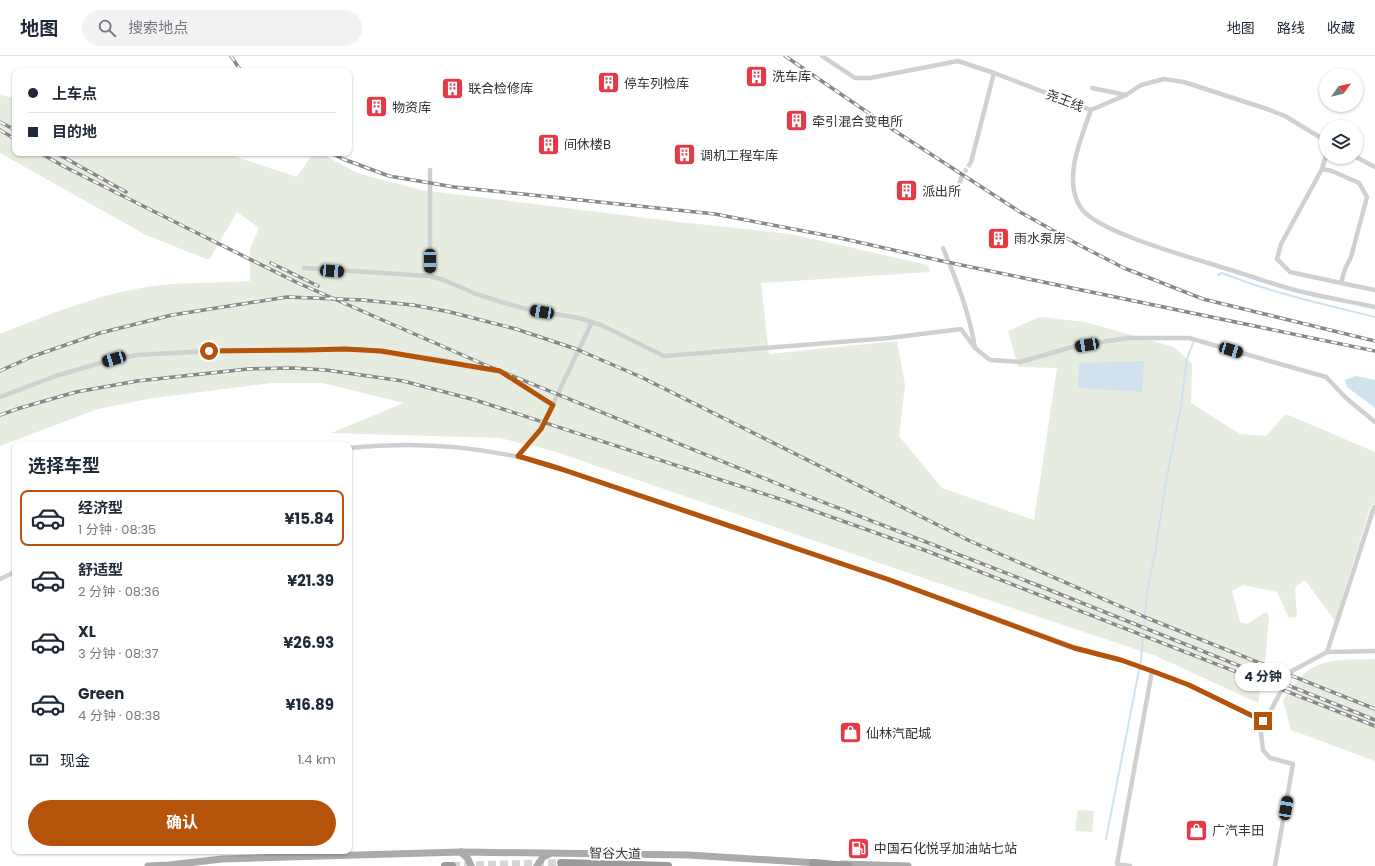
<!DOCTYPE html>
<html lang="zh">
<meta charset="utf-8">
<style>
body{margin:0;font-family:Poppins,"Noto Sans SC",sans-serif;background:#f2f2f3;color:#1f2937;height:100vh;display:flex;flex-direction:column;font-size:15px;white-space:nowrap}
*{box-sizing:border-box;margin:0}
p{font-size:13px;color:#747a83}
.icon{flex:none;width:22px;height:22px;fill:none;stroke:currentColor;stroke-width:2;stroke-linecap:round;stroke-linejoin:round}
.map{position:relative;flex:1;overflow:hidden}
.side{position:absolute;left:12px;top:386px;width:340px;height:412px;display:flex;flex-direction:column;background:#fff;border-radius:8px;box-shadow:0 1px 3px #0004}
.side>*{flex:none}
.banner{position:absolute;left:12px;top:12px;width:340px;height:88px;border-radius:8px;box-shadow:0 1px 3px #0004;display:grid;align-content:center;height:88px;padding:0 16px;background:#fff}
.needle{width:26px;rotate:56deg}
.fabs{position:absolute;left:1319px;top:12px;display:grid;gap:8px}
.fabs a{display:grid;place-items:center;width:44px;height:44px;border-radius:50%;background:#fff;box-shadow:0 1px 3px #0004;font-size:20px}
.end{position:absolute;width:18px;height:18px;margin:-9px;border:5px solid #b45309;background:#fff;box-shadow:0 0 0 2px #fff}
.from{border-radius:50%}
.bubble{position:absolute;height:28px;border-radius:14px;background:#fff;box-shadow:0 1px 3px #0004;font-size:13px;font-weight:700;line-height:28px;text-align:center}
.car{position:absolute;width:12px;height:24px;margin:-12px -6px;border-radius:5px;box-shadow:0 0 3px 1px #0007;background:linear-gradient(#222 24%,#8ab4d8 0 40%,#222 0 76%,#8ab4d8 0 86%,#222 0)}
.banner b{display:flex;align-items:center;gap:14px;height:38px;font-size:15px}
.banner b+b{border-top:1px solid #e0e1e3}
.banner i{width:10px;height:10px;background:#1f2937}
ul{padding:0;list-style:none}
li{display:flex;align-items:center;gap:12px;height:56px;margin:0 8px 6px;padding:0 8px;border:2px solid transparent;border-radius:8px}
li div{flex:1}
li b{display:block;font-size:15px}
li em{font-style:normal;font-weight:700}
li.selected{border-color:#b45309}
li>.icon{width:36px;height:36px;stroke-width:1.5}
h2{padding:0 16px;font-size:18px;line-height:48px}
.pay{display:flex;align-items:center;gap:10px;height:44px;padding:0 16px;font-size:15px}
.pay p{margin-inline-start:auto}
.cta{display:flex;gap:8px;margin-top:auto;padding:8px 16px}
.cta a{flex:1;height:46px;border-radius:24px;background:#b45309;color:#fff;font-size:16px;font-weight:700;line-height:46px;text-align:center}
header{display:flex;align-items:center;gap:24px;box-sizing:border-box;height:56px;padding:0 20px;background:#fff;border-bottom:1px solid #e0e1e3}
header strong{font-size:19px}
nav{display:flex;gap:22px;margin-inline-start:auto;font-size:14px}
.search{width:280px;height:36px;background:#f2f2f3;display:flex;align-items:center;gap:10px;box-sizing:border-box;padding:0 14px;border-radius:22px;color:#747a83;font-size:15px}
.map>svg:first-child{display:block}
.green{fill:#e6ecdf}
.water{fill:#cfe2ee}
.lines{fill:none;stroke-linecap:round;stroke-linejoin:round}
.stream{stroke:#cfe2ee;stroke-width:2}
.street-tunnel{stroke:#d6d6d6;stroke-width:4.5;stroke-dasharray:4.5 2;stroke-linecap:butt}
.highway-tunnel{stroke:#d6d6d6;stroke-width:8;stroke-dasharray:8 4;stroke-linecap:butt}
.street{stroke:#d0d0d0;stroke-width:4.5}
.primary{stroke:#ababab;stroke-width:7}
.highway{stroke:#9a9a9a;stroke-width:8}
.rail-casing{stroke:#888;stroke-width:3.5}
.rail{stroke:#fff;stroke-width:2;stroke-dasharray:6;stroke-linecap:butt}
.route{stroke:#b45309;stroke-width:5}
.labels{text-anchor:middle;stroke-width:4;stroke-linejoin:round;paint-order:stroke}
.poi-label{font-size:13px;fill:#333;stroke:#fff;text-anchor:start}
.street-label{font-size:13px;fill:#333;stroke:#fff}
</style>
<header>
<strong>地图</strong>
<div class="search"><svg class="icon" aria-label="search" viewBox="0 0 24 24"><circle cx="10" cy="10" r="6"/><path d="M15 15l6 6"/></svg>搜索地点</div>
<nav><a>地图</a><a>路线</a><a>收藏</a></nav>
</header>
<div class="map">
<svg width="1375" height="810" viewBox="0 0 1375 810">
<rect width="100%" height="100%" fill="#fff"/>
<g class="green">
<path d="M0,39L15,42V97H225L297,121L313,97H320L357,117L421,134L679,166L791,178L928,209L930,216L761,227L769,298L897,285L905,329L899,380L942,432L1034,464L1057,312L1018,311L1008,275L1039,261L1085,266L1174,291L1192,308L1191,347L1240,378L1266,380L1286,358L1375,396V447L1370,453L1335,565L1305,524L1295,531L1297,561L1289,562L1277,536L1243,529L1232,535L1240,566L1247,568L1266,556L1269,560L1265,607L1258,647L1156,600L932,525L553,395L500,382L331,377L404,347L323,327H271L153,342L98,353L0,390V278C53,257 105,235 162,229C191,226 221,227 250,225V193L259,172L237,156L209,204L146,179L0,97Z"/>
<path d="M1375,603V705L1291,674L1283,644C1289,636 1295,627 1302,620C1319,601 1351,604 1375,603Z"/>
<polygon points="1078,754 1094,755 1092,776 1075,775"/>
</g>
<g class="water">
<polygon points="1144,305 1142,336 1078,332 1079,307"/>
<polygon points="1356,320 1375,324 1375,352 1347,331 1345,324"/>
</g>
<g class="lines">
<g class="stream">
<path d="M1218,219L1222,217C1272,237 1323,248 1375,261"/>
<polyline points="1106,783 1141,604 1147,535 1155,497 1167,419 1181,350 1187,303 1193,287"/>
</g>
<polyline class="street-tunnel" points="961,122 971,106"/>
<polyline class="highway-tunnel" points="452,810 561,807"/>
<g class="street">
<polyline points="822,0 855,22 870,22 958,5 994,17 1091,54 1126,39 1141,29 1164,23 1184,26 1267,53 1285,60 1326,85"/>
<polyline points="1092,32 1126,39"/>
<path d="M1091,54C1081,82 1062,125 1081,152C1098,178 1205,205 1237,216C1260,223 1283,232 1307,237C1329,242 1352,246 1375,251"/>
<polyline points="1326,100 1322,113 1332,115 1359,127 1367,141 1351,201 1345,213 1341,227 1375,234"/>
<polyline points="1356,101 1375,111"/>
<polyline points="971,106 994,17"/>
<polyline points="1322,113 1281,188 1277,203 1290,216 1341,227"/>
<polyline points="430,114 430,220"/>
<polyline points="959,130 961,122"/>
<path d="M943,192C957,226 969,255 975,292L990,304L1020,306L1076,290L1128,282H1189L1326,321L1346,342L1375,366"/>
<polyline points="304,212 430,220 444,224 476,238 508,248 530,254 579,262 601,269 664,300 889,282 961,273 975,292"/>
<polyline points="0,341 56,320 114,303 137,299 209,295 361,293 443,304 466,310 500,315 553,349"/>
<path d="M349,392C416,385 482,390 547,408L889,524L1074,591L1121,604L1152,615L1189,629L1263,665"/>
<polyline points="518,400 541,373 592,266"/>
<polyline points="0,523 15,516"/>
<polyline points="1327,596 1351,523 1373,454 1375,451"/>
<polyline points="1130,810 1117,808 1152,615"/>
<polyline points="1275,810 1293,708 1270,702 1263,694 1260,669 1271,654 1292,615 1327,596 1375,595"/>
</g>
<g class="primary">
<polyline points="461,796 468,803 471,810"/>
<polyline points="842,808 908,810"/>
<polyline points="148,810 169,809 222,803 461,796 689,799 818,807"/>
<polyline points="537,810 543,801 549,798"/>
</g>
<g class="highway">
<polyline points="561,807 668,810"/>
<polyline points="813,807 848,810"/>
<polyline points="445,810 452,810"/>
</g>
<defs>
<g id="rail">
<polyline points="231,0 241,15"/>
<polyline points="785,0 892,73 1020,156 1081,190 1124,212 1203,243 1375,285"/>
<polyline points="0,66 15,74"/>
<polyline points="0,74 15,83"/>
<polyline points="40,97 65,111 191,174 298,227 483,308 810,441 1042,531 1375,664"/>
<polyline points="56,97 126,136"/>
<polyline points="331,97 343,103 389,120 454,131 715,158 840,182 942,205 1375,295"/>
<polyline points="271,207 318,230"/>
<polyline points="0,315 31,301 100,277 172,259 287,241 362,244 413,249 450,256 516,273 576,293 641,321 970,485 1147,562 1375,653"/>
<polyline points="0,359 20,352 76,336 137,325 248,313 292,312 326,314 403,325 475,344 789,446 927,495 1375,670"/>
</g>
</defs>
<use href="#rail" class="rail-casing"/>
<use href="#rail" class="rail"/>
</g>
<g class="lines">
<polyline class="route" points="209,295 307,294 344,293 381,295 500,315 553,349 541,373 518,400 561,413 890,524 1074,592 1121,604 1152,615 1189,629 1263,665"/>
</g>
<defs>
<symbol id="building-square" viewBox="-11 -11 22 22"><rect x="-9" y="-9" width="18" height="18" rx="4" fill="#e63946" stroke="#fff"/><path d="M-4-6H4V6H1V3H-1V6H-4ZM-2.5-4.3h1.7v1.8h-1.7ZM.8-4.3h1.7v1.8H.8ZM-2.5-1h1.7V.8h-1.7ZM.8-1h1.7V.8H.8Z" fill="#fff"/></symbol>
<symbol id="shop-square" viewBox="-11 -11 22 22"><rect x="-9" y="-9" width="18" height="18" rx="4" fill="#e63946" stroke="#fff"/><path d="M-5-2.5h2.3a2.7 3.5 0 0 1 5.4 0H5L5.5 6h-11ZM-1.5-2.5h3a1.5 2.3 0 0 0-3 0Z" fill="#fff"/></symbol>
<symbol id="fuel-square" viewBox="-11 -11 22 22"><rect x="-9" y="-9" width="18" height="18" rx="4" fill="#e63946" stroke="#fff"/><path d="M-5.5-6h7V0h2V4h1.3V-2.5L3-4.5l.8-.8L6-3V5H2.5V1h-1V6h-7ZM-4.2-4.7v3.2H.2V-4.7Z" fill="#fff"/></symbol>
</defs>
<g fill-rule="evenodd">
<use href="#building-square" x="744" y="8" width="25" height="25"/>
<use href="#building-square" x="596" y="14" width="25" height="25"/>
<use href="#building-square" x="440" y="20" width="25" height="25"/>
<use href="#building-square" x="364" y="38" width="25" height="25"/>
<use href="#building-square" x="784" y="52" width="25" height="25"/>
<use href="#building-square" x="536" y="76" width="25" height="25"/>
<use href="#building-square" x="672" y="86" width="25" height="25"/>
<use href="#building-square" x="894" y="122" width="25" height="25"/>
<use href="#building-square" x="986" y="170" width="25" height="25"/>
<use href="#shop-square" x="838" y="664" width="25" height="25"/>
<use href="#shop-square" x="1184" y="762" width="25" height="25"/>
<use href="#fuel-square" x="846" y="780" width="25" height="25"/>
</g>
<g class="labels">
<g class="poi-label">
<text x="772" y="25">洗车库</text>
<text x="624" y="32">停车列检库</text>
<text x="468" y="37">联合检修库</text>
<text x="392" y="56">物资库</text>
<text x="812" y="70">牵引混合变电所</text>
<text x="564" y="93">间休楼B</text>
<text x="700" y="104">调机工程车库</text>
<text x="922" y="140">派出所</text>
<text x="1014" y="187">雨水泵房</text>
<text x="866" y="682">仙林汽配城</text>
<text x="1212" y="779">广汽丰田</text>
<text x="874" y="797">中国石化悦孚加油站七站</text>
</g>
<g class="street-label">
<text transform="translate(1065 44) rotate(21)" y="5">尧王线</text>
<text transform="translate(615 797) rotate(1)" y="5">智谷大道</text>
</g>
</g>
</svg>
<div class="fabs">
<a><svg class="needle" viewBox="-14 -14 28 28"><path d="M0-13l5 13h-10z" fill="#e53935"/><path d="M0 13l5-13h-10z" fill="#747a83"/></svg></a>
<a><svg class="icon" aria-label="layers" viewBox="0 0 24 24"><path d="M12 4l9 5-9 5-9-5zM3 14l9 5 9-5"/></svg></a>
</div>
<i class="end from" style="left:209px;top:295px"></i>
<i class="end" style="left:1263px;top:665px"></i>
<div class="bubble" style="left:1235px;top:607px;width:56px">4 分钟</div>
<i class="car" style="left:430px;top:205px;rotate:180deg"></i>
<i class="car" style="left:332px;top:215px;rotate:94deg"></i>
<i class="car" style="left:542px;top:256px;rotate:280deg"></i>
<i class="car" style="left:1087px;top:289px;rotate:261deg"></i>
<i class="car" style="left:1231px;top:294px;rotate:106deg"></i>
<i class="car" style="left:114px;top:303px;rotate:254deg"></i>
<i class="car" style="left:1286px;top:752px;rotate:10deg"></i>
<div class="banner">
<b><i class="from"></i>上车点</b>
<b><i></i>目的地</b>
</div>
<section class="side">
<h2>选择车型</h2>
<ul>
<li class="selected"><svg class="icon" aria-label="car" viewBox="0 0 24 24"><path d="M5 17H2v-5l4-1 3-4h7l3 4 3 1v5h-3M9 17h6M6 11h13"/><circle cx="7" cy="17" r="2"/><circle cx="17" cy="17" r="2"/></svg><div><b>经济型</b><p>1 分钟 · 08:35</p></div><em>¥15.84</em></li>
<li><svg class="icon" aria-label="car" viewBox="0 0 24 24"><path d="M5 17H2v-5l4-1 3-4h7l3 4 3 1v5h-3M9 17h6M6 11h13"/><circle cx="7" cy="17" r="2"/><circle cx="17" cy="17" r="2"/></svg><div><b>舒适型</b><p>2 分钟 · 08:36</p></div><em>¥21.39</em></li>
<li><svg class="icon" aria-label="car" viewBox="0 0 24 24"><path d="M5 17H2v-5l4-1 3-4h7l3 4 3 1v5h-3M9 17h6M6 11h13"/><circle cx="7" cy="17" r="2"/><circle cx="17" cy="17" r="2"/></svg><div><b>XL</b><p>3 分钟 · 08:37</p></div><em>¥26.93</em></li>
<li><svg class="icon" aria-label="car" viewBox="0 0 24 24"><path d="M5 17H2v-5l4-1 3-4h7l3 4 3 1v5h-3M9 17h6M6 11h13"/><circle cx="7" cy="17" r="2"/><circle cx="17" cy="17" r="2"/></svg><div><b>Green</b><p>4 分钟 · 08:38</p></div><em>¥16.89</em></li>
</ul>
<div class="pay"><svg class="icon" aria-label="cash" viewBox="0 0 24 24"><path d="M3 7h18v10H3z"/><circle cx="12" cy="12" r="2"/></svg>现金<p>1.4 km</p></div>
<div class="cta"><a>确认</a></div>
</section>
</div>
